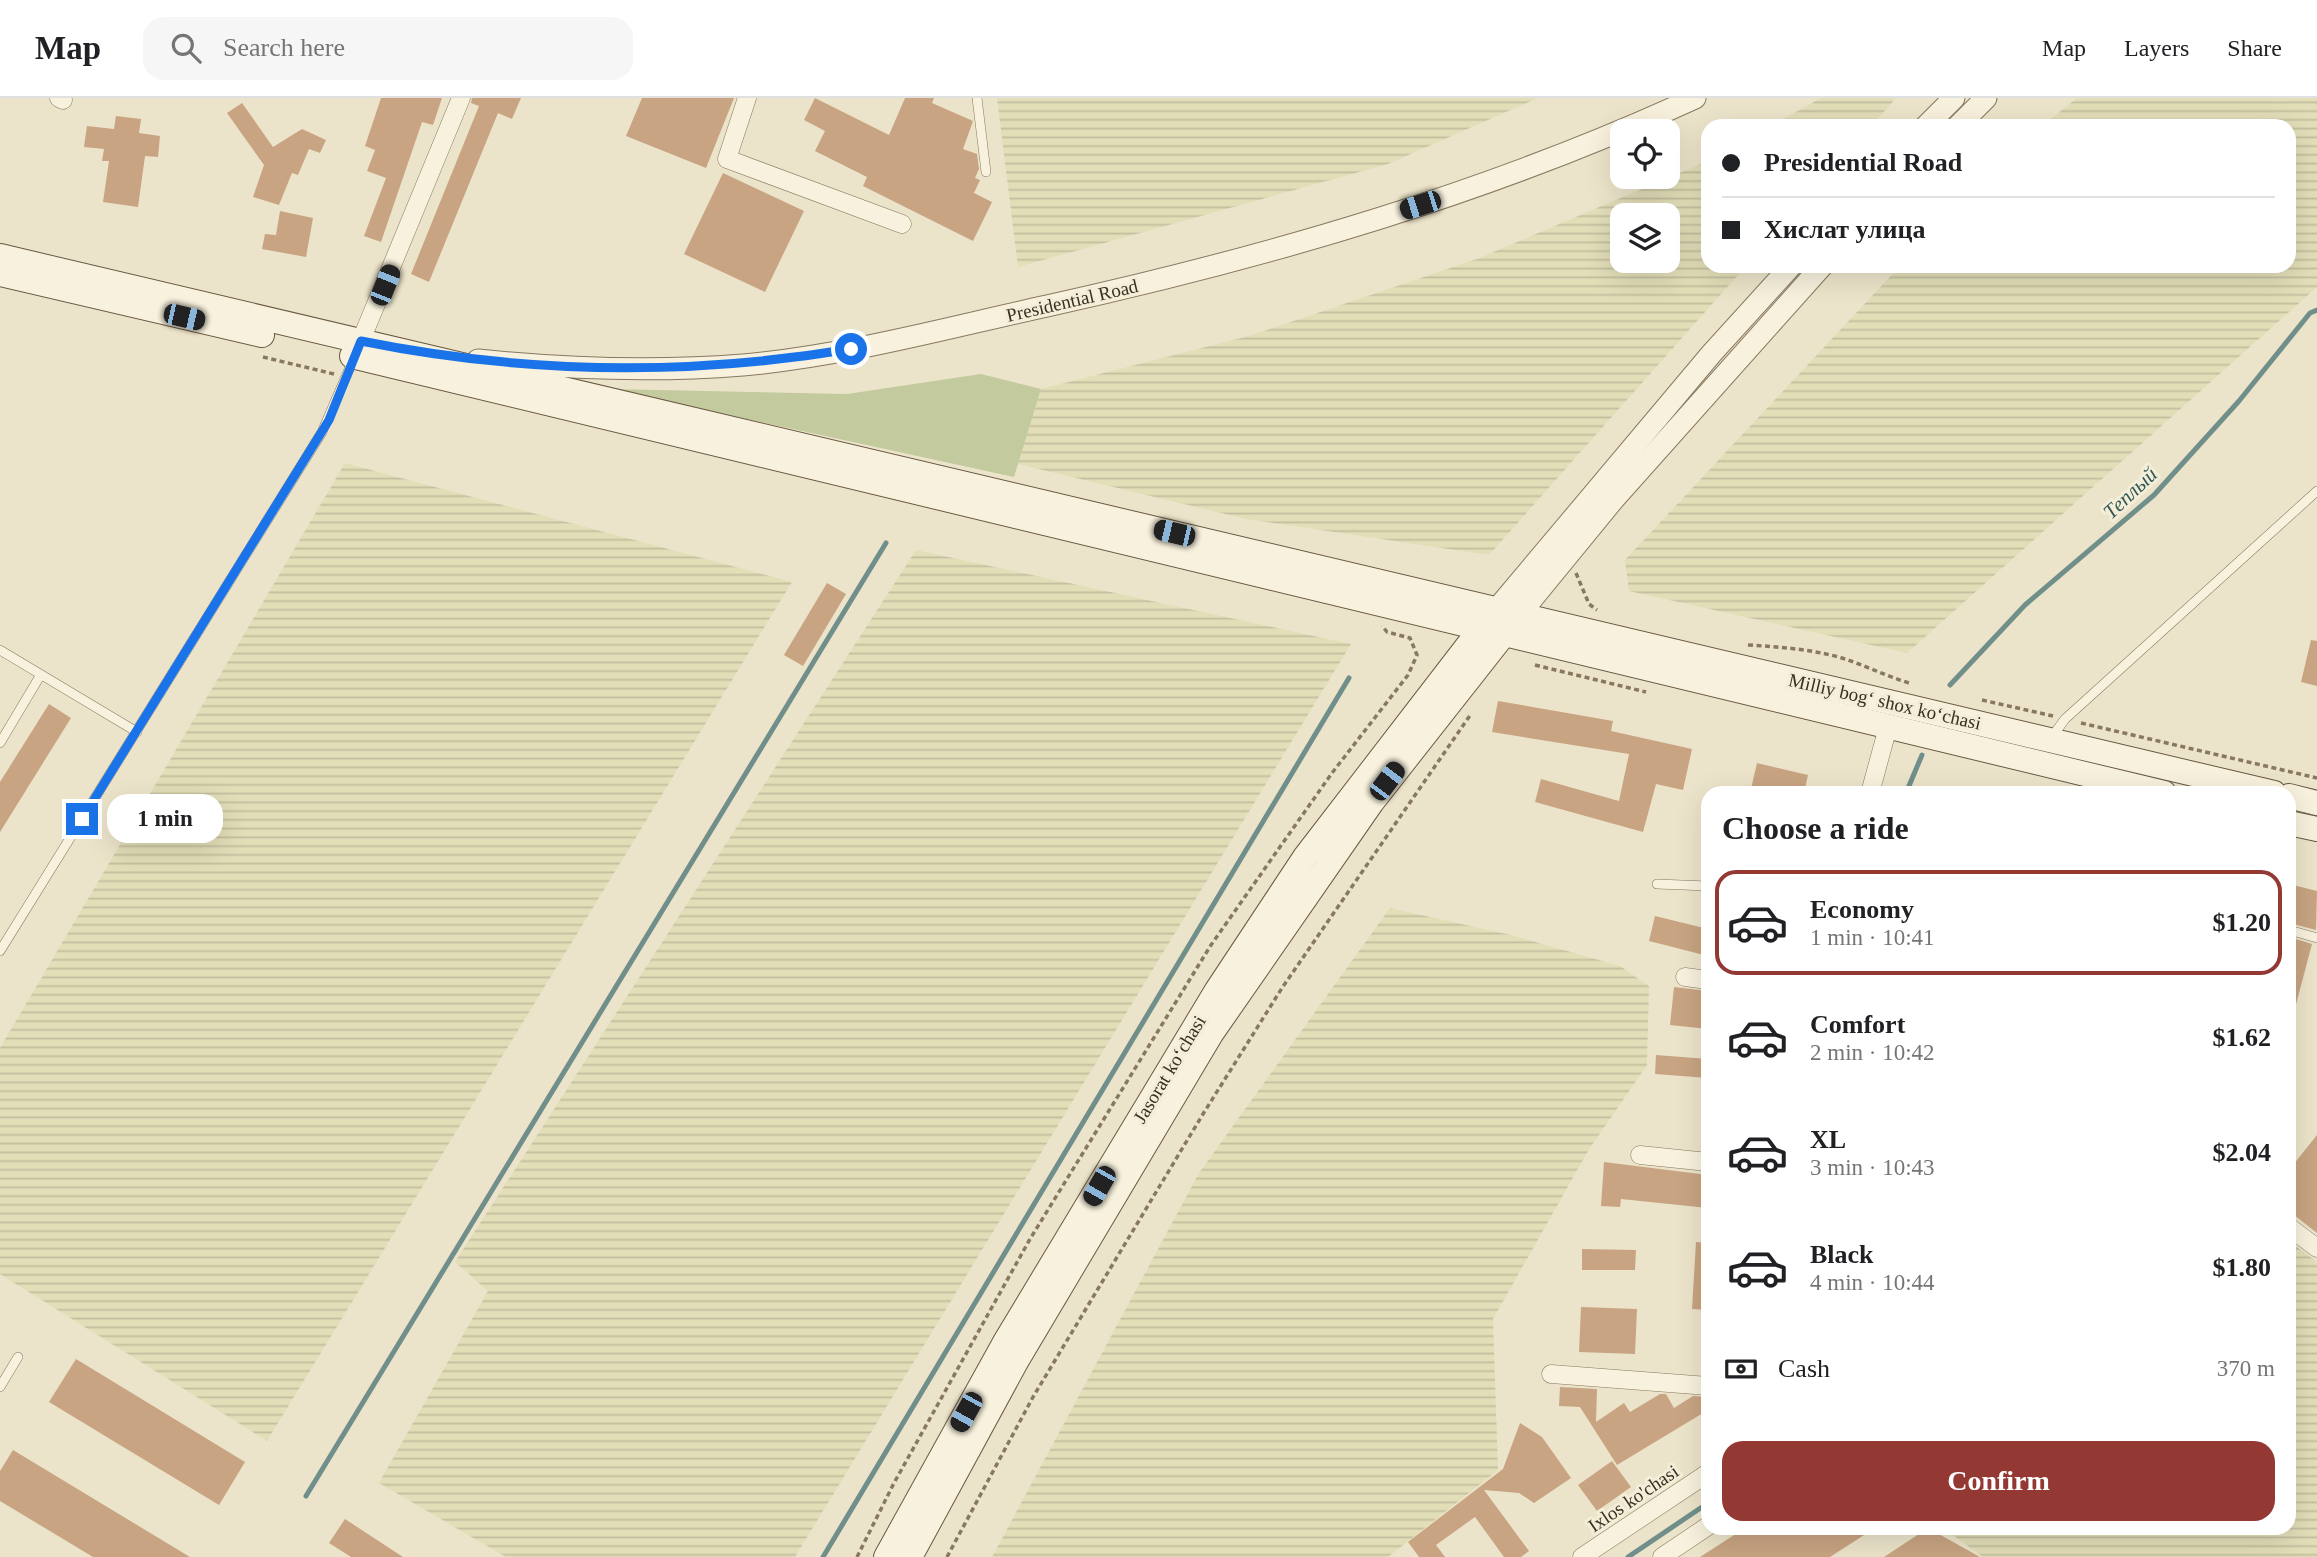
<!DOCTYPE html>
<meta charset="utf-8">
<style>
body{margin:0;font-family:Georgia,serif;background:#f6f6f6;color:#202124;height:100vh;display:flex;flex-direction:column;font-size:26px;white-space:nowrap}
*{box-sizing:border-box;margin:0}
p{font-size:23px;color:#757577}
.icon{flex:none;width:38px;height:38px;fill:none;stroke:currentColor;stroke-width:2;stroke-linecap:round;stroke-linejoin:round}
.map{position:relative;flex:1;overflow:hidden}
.side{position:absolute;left:1701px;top:688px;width:595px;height:749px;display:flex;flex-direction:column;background:#fff;border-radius:21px;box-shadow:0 7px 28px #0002}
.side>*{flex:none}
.banner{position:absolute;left:1701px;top:21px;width:595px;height:154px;border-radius:21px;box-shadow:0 7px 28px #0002;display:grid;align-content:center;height:154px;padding:0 21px;background:#fff}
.buttons{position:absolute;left:1610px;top:21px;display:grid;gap:14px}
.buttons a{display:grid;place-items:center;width:70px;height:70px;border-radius:14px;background:#fff;box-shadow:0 7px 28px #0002;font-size:35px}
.end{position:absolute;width:32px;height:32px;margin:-16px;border:9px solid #1a73e8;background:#fff;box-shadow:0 0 0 4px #fff}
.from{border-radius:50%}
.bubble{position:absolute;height:49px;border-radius:21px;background:#fff;box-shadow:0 7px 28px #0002;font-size:23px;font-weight:700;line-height:49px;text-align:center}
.car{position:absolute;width:21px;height:42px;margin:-21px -10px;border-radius:9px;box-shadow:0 0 5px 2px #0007;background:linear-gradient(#222 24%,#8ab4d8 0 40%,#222 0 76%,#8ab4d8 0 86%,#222 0)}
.banner b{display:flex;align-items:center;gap:24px;height:66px;font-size:26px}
.banner b+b{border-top:2px solid #e0e0e0}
.banner i{width:18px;height:18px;background:#202124}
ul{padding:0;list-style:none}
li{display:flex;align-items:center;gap:21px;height:105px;margin:0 14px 10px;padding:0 7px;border:4px solid transparent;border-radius:21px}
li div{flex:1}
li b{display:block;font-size:26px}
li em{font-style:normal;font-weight:700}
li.on{border-color:#943833}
li>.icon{width:63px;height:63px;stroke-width:1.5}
h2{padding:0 21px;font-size:32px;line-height:84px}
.pay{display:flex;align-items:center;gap:18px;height:77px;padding:0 21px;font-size:26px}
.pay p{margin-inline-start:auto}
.cta{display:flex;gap:14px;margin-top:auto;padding:14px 21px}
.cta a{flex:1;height:80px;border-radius:21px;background:#943833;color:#fff;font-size:28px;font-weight:700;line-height:80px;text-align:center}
header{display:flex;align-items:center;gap:42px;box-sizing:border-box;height:98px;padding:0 35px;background:#fff;border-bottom:2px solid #e0e0e0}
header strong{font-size:33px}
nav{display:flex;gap:38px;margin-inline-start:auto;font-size:24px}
.search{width:490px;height:63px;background:#f6f6f6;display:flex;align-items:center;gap:18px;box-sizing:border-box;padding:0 24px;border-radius:21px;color:#757577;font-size:26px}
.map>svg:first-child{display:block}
.farmland{fill:url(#farmland-rules);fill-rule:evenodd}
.grass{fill:#c2ca9e}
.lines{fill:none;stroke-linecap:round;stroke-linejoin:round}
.stream{stroke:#718f8a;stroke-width:5}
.building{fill:#c8a482}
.service-casing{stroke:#88785f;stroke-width:10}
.minor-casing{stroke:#88785f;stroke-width:19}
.tertiary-casing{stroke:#88785f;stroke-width:23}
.secondary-casing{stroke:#6a5942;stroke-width:26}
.path{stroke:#88785f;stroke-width:3.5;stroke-dasharray:5 3.5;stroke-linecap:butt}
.service{stroke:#f7f1dd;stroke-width:9}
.minor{stroke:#f7f1dd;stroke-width:18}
.tertiary{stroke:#f7f1dd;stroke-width:21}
.secondary{stroke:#f7f1dd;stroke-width:24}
.route{stroke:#1a73e8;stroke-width:9}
.labels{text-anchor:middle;stroke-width:6;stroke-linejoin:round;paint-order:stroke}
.street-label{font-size:19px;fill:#3a2f22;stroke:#f4eed9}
.water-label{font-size:21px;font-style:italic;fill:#325858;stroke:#f4eed9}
</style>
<header>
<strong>Map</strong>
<div class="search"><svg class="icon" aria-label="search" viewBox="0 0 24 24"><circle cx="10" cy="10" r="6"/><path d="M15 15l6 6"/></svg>Search here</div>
<nav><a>Map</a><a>Layers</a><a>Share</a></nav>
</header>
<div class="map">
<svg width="2317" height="1459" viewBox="0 0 2317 1459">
<defs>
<pattern id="farmland-rules" width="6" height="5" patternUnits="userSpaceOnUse" patternTransform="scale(1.75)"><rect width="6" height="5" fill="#e2deb8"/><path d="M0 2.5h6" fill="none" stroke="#c3bf9e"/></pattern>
</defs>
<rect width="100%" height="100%" fill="#ece4ca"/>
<g class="farmland">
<polygon points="997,0 1538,0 1388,66 1018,169"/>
<polygon points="1821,0 1896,0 1871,28 1771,28"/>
<polygon points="2077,0 2317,0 2317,189 1907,555 1629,493 1625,462 1900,168 2289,168 2289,28 2042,28"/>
<path d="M1708,63V168H1746L1489,457L1246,421L1018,366L1041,291L1249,238L1477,161ZM1668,117V163H1622V117Z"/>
<polygon points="345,365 792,484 267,1343 0,1176 0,950"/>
<polygon points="916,452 1351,546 795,1459 506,1459 379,1385 488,1193 455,1164"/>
<polygon points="1390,810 1511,837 1620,868 1649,888 1647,967 1588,1053 1493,1221 1498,1372 1388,1459 992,1459 1199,1075"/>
<polygon points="2289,1143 2317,1164 2317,1459 1983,1459 1943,1430 2289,1430"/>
</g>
<polygon class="grass" points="981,276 1041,291 1014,379 609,291 847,296"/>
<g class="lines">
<g class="stream">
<polyline points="1950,587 2025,507 2154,397 2239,303 2310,215 2317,212"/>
<polyline points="1906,695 1922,657"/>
<polyline points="306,1398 886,445"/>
<polyline points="823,1459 1349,580"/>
<polyline points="1628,1459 1708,1405"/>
</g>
</g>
<g class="building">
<polygon points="381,0 442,0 433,27 422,24 381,144 364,138 386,80 367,73 375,52 365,48"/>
<polygon points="472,0 521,0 512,21 498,15 429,184 411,176 479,8 471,5"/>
<polygon points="642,0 734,0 706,70 626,38"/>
<polygon points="815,0 889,37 905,0 934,0 932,5 973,23 963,51 977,56 979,71 975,80 980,82 974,95 992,104 973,143 863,88 867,79 815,53 825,33 804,22"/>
<polygon points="242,5 273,49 302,31 326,42 320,55 309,51 298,77 292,75 279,107 253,99 264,67 227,15"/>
<polygon points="116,18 141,21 139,35 160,38 158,59 145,58 138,109 103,104 109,63 102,63 104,51 84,49 87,28 114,31"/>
<polygon points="723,75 804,113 765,194 684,156"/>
<polygon points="280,113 313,120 306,159 262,151 265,136 276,137"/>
<polygon points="827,485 846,496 803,568 784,557"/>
<polygon points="2311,542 2317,543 2317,588 2301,584"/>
<polygon points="1498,603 1613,623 1611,633 1692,651 1683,692 1656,686 1643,734 1535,704 1541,681 1619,703 1629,656 1492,634"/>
<polygon points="49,606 71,620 0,734 0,684"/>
<polygon points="1757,665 1808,677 1804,695 1750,695"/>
<polygon points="2289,786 2317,793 2316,832 2289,825"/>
<polygon points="1655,818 1708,831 1708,858 1649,843"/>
<polygon points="2289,839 2312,846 2294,914 2289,913"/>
<polygon points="1674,889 1708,893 1708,931 1670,927"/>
<polygon points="1656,957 1708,961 1708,980 1655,976"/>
<polygon points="2317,1037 2317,1135 2289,1113 2289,1072"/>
<polygon points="1604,1064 1708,1077 1708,1110 1621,1101 1620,1109 1601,1108"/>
<polygon points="1696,1144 1708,1145 1708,1212 1692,1211"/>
<polygon points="1582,1151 1636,1152 1635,1172 1582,1172"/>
<polygon points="1581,1209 1637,1211 1635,1256 1579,1254"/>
<polygon points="76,1261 245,1364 219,1407 49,1304"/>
<polygon points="1560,1289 1597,1291 1596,1324 1624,1305 1630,1314 1660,1296 1666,1296 1674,1310 1693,1298 1708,1299 1708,1312 1617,1367 1580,1309 1559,1308"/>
<polygon points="1520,1325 1542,1339 1571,1380 1534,1405 1519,1395 1484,1392 1529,1453 1521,1459 1504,1459 1475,1419 1436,1447 1445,1459 1419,1459 1408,1444 1503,1371"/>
<polygon points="13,1352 190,1459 93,1459 0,1403 0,1373"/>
<polygon points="1612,1363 1631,1389 1597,1413 1578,1387"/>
<polygon points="345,1421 403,1459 351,1459 329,1445"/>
<polygon points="1745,1430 1875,1430 1830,1459 1700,1459"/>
<polygon points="1928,1430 1980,1459 1884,1459"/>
</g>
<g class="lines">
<defs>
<g id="service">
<polyline points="977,0 986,74"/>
<polyline points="0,552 137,634"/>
<polyline points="2052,639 2065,621 2317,393"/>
<polyline points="0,645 40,578"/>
<polyline points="1657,786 1708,788"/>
<polyline points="2289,832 2317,840"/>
<polyline points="0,853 322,334 354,260"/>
<polyline points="0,1289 18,1259"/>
</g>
<g id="minor">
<polyline points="59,0 63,2"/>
<polyline points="747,0 727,61 902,126"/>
<polyline points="357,252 461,0"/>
<polyline points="1870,695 1888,629"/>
<polyline points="1685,879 1708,882"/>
<polyline points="1640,1057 1708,1064"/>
<polyline points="2289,1129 2317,1150"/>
<polyline points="1551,1276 1708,1288"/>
<polyline points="1582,1459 1708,1375"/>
<polyline points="1662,1459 1708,1428"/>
</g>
<g id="tertiary">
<polyline points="1926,28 1954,0"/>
<polyline points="1958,28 1986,0"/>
<path d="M478,262C566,271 655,274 743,267C845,258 946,230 1047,208C1268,159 1489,95 1695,0"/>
<polyline points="1496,512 1712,255 1791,168"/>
<polyline points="1519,517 1614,401 1822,168"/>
</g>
<g id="secondary">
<polyline points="0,158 2274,695"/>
<polyline points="0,176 262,237"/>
<polyline points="352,258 2164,695"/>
<polyline points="2289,698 2317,705"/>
<polyline points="2289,725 2317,731"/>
<polyline points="886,1459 1005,1244 1217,892 1305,759 1489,520"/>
<polyline points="910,1459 1017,1262 1211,936 1372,704 1512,526"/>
</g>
</defs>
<use href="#service" class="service-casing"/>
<use href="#minor" class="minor-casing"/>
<use href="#tertiary" class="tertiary-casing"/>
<use href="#secondary" class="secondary-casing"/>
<g class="path">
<polyline points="263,259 334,276"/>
<polyline points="1576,475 1589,506 1597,512"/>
<path d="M1748,547C1780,549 1810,551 1842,560C1864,567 1886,578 1909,585"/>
<polyline points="1535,567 1646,594"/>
<polyline points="1982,602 2053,618"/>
<polyline points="2081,625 2317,680"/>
<polyline points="2048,691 2060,695"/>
<polyline points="857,1459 894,1385 1030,1141 1211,847 1332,675 1408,577 1417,557 1410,540 1387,534 1382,528"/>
<polyline points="947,1459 1033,1299 1203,1016 1282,890 1471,616"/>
</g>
<use href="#service" class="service"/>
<use href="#minor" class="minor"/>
<use href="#tertiary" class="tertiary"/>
<use href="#secondary" class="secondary"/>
</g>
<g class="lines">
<path class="route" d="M82,721L329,322L361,243C524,276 688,278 851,251"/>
</g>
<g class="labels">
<g class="street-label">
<text transform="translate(1072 202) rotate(-13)" y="7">Presidential Road</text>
<text transform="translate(1885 603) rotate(13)" y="7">Milliy bog‘ shox ko‘chasi</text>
<text transform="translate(1169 971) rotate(-59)" y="7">Jasorat koʻchasi</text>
<text transform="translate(1633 1400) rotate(-34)" y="7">Ixlos ko'chasi</text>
</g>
<g class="water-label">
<text transform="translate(2130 395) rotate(-43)" y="7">Теплый</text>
</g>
</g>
</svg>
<div class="buttons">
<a><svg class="icon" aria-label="locate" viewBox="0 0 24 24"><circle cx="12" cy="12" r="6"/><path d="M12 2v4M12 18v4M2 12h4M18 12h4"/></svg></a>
<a><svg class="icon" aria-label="layers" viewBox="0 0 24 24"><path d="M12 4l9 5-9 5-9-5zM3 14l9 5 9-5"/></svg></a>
</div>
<i class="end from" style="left:851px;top:251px"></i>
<i class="end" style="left:82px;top:721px"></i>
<div class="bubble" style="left:107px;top:696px;width:116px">1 min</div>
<i class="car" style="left:1420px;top:107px;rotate:252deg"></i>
<i class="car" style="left:385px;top:187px;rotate:22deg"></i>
<i class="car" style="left:184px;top:219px;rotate:103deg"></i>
<i class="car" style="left:1174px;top:435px;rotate:283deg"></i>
<i class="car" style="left:1387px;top:683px;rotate:37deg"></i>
<i class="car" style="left:1099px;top:1088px;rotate:210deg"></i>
<i class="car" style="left:966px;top:1314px;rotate:209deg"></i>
<div class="banner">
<b><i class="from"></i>Presidential Road</b>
<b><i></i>Хислат улица</b>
</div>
<section class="side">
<h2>Choose a ride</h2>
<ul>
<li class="on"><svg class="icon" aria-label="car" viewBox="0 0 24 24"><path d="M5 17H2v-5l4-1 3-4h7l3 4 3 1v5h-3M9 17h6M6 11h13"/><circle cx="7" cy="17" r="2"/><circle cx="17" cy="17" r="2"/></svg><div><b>Economy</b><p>1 min · 10:41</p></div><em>$1.20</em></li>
<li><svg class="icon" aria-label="car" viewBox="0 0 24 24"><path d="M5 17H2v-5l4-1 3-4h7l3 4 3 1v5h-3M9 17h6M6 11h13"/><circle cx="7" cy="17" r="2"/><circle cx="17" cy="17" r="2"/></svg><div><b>Comfort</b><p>2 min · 10:42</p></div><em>$1.62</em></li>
<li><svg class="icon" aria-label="car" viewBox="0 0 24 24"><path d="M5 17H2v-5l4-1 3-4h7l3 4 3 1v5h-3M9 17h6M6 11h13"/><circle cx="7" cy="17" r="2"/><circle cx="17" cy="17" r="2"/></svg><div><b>XL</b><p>3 min · 10:43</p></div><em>$2.04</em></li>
<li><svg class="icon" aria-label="car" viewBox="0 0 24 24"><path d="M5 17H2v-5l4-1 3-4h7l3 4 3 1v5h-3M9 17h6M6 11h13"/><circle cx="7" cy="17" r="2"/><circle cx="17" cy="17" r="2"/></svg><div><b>Black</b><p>4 min · 10:44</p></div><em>$1.80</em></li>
</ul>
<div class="pay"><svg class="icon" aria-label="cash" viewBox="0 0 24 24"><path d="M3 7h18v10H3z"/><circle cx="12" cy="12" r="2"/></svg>Cash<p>370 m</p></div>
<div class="cta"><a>Confirm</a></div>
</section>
</div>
